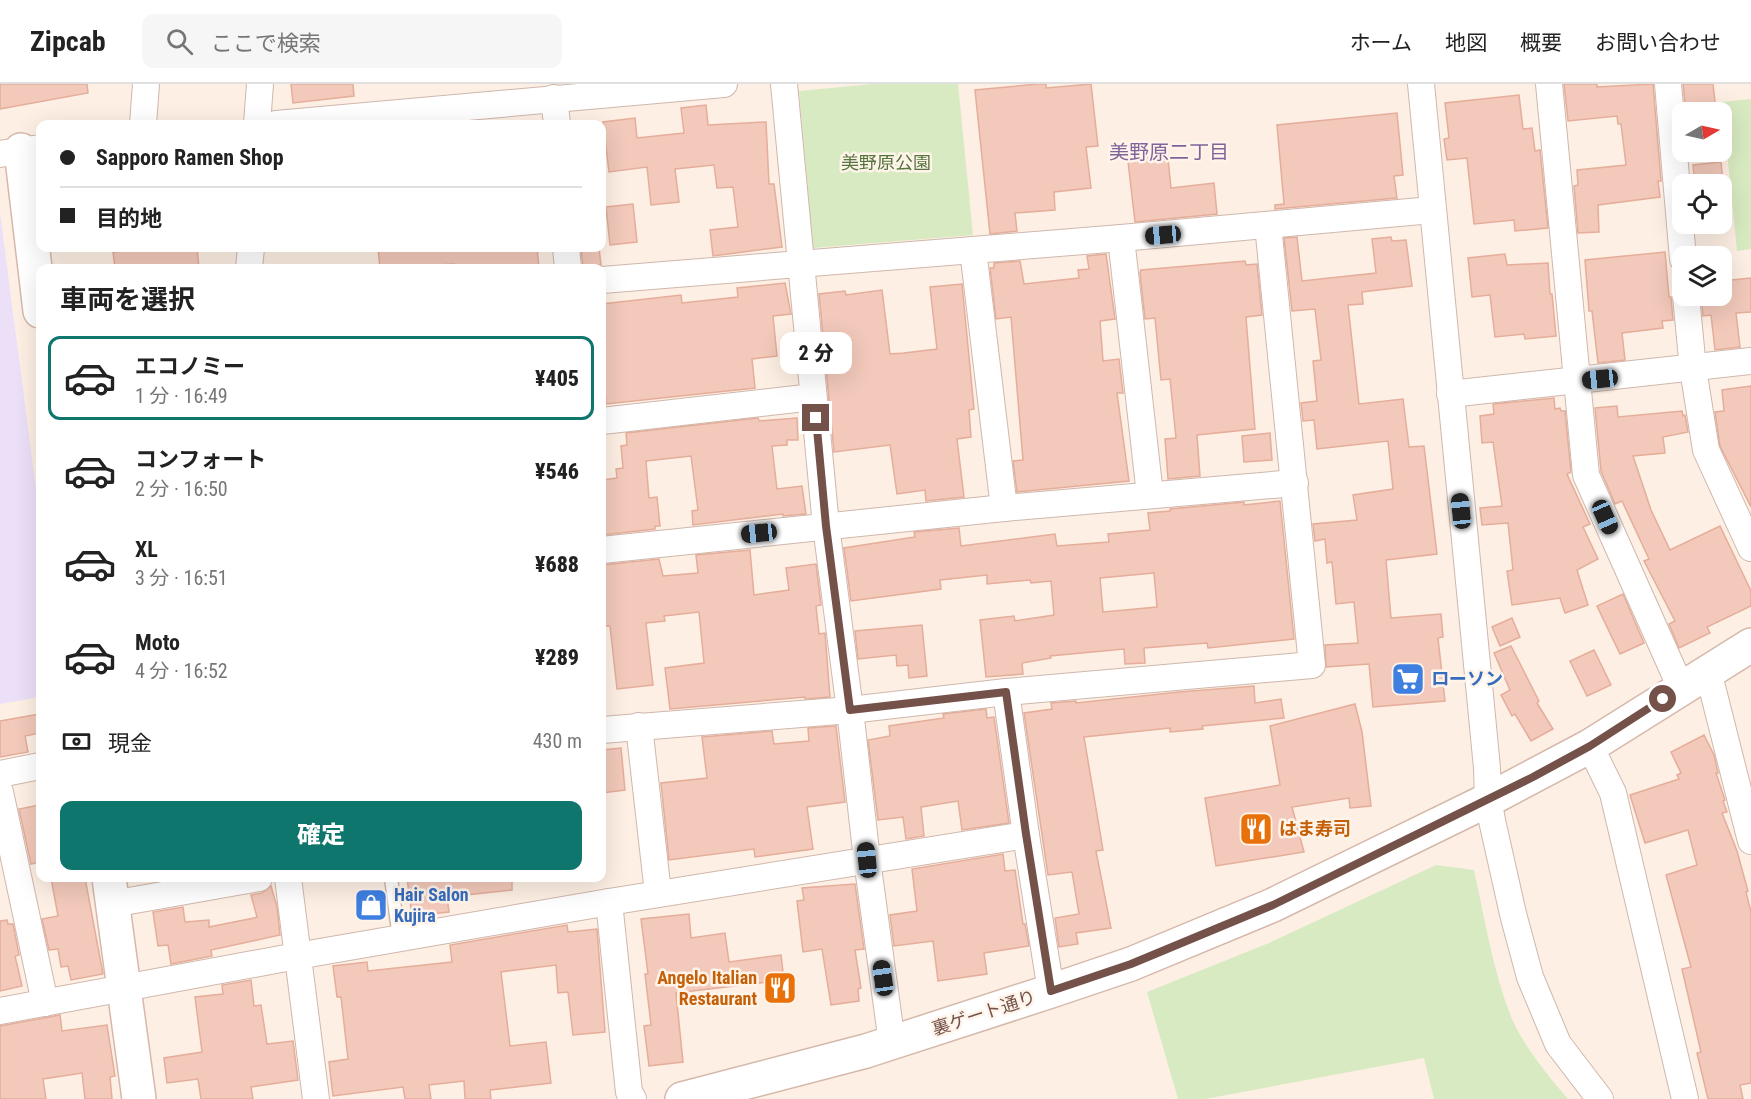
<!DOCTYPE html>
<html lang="ja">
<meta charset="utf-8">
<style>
body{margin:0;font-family:"Roboto Condensed","Noto Sans JP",sans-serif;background:#f6f6f6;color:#222;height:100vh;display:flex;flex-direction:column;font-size:22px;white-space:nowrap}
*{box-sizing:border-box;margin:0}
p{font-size:20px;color:#767676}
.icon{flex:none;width:33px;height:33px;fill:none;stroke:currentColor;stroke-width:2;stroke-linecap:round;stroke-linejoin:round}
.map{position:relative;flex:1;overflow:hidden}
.side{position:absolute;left:36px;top:180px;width:570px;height:618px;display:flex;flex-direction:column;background:#fff;border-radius:12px;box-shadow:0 6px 24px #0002}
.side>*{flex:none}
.guide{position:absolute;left:36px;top:36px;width:570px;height:132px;border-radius:12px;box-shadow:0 6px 24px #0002;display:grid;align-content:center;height:132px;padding:0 24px;background:#fff}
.needle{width:39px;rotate:81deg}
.controls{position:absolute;left:1672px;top:18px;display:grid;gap:12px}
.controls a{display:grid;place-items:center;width:60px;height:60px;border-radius:12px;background:#fff;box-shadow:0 6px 24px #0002;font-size:30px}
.end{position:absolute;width:27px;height:27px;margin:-14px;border:8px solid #755249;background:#fff;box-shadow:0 0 0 3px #fff}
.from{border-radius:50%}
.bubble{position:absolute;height:42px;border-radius:12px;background:#fff;box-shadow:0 6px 24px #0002;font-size:20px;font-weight:800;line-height:42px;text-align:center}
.car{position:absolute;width:18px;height:36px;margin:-18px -9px;border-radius:8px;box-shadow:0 0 4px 2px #0007;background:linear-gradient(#222 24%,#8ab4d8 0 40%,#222 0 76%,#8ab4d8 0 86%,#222 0)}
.guide b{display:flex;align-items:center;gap:21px;height:57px;font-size:22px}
.guide b+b{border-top:2px solid #e0e0e0}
.guide i{width:15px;height:15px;background:#222}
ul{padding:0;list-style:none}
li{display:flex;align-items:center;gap:18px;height:84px;margin:0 12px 9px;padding:0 12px;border:3px solid transparent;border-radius:12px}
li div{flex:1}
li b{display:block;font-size:22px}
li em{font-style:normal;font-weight:800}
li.active{border-color:#0f766e}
li>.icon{width:54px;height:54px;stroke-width:1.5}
h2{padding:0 24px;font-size:27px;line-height:72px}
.pay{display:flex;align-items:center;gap:15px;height:66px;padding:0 24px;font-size:22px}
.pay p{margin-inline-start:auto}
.primary-button{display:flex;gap:12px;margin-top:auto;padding:12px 24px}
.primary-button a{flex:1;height:69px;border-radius:12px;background:#0f766e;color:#fff;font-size:24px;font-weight:800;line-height:69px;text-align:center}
header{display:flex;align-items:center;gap:36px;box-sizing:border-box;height:84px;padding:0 30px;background:#fff;border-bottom:2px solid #e0e0e0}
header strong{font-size:28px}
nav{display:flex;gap:33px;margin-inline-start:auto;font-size:21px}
.search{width:420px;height:54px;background:#f6f6f6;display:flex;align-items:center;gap:15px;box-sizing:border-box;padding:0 21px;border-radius:12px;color:#767676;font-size:22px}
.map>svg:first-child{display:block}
.education{fill:#ece0f9}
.green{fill:#d8eac1}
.building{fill:#f2c9ba;stroke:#e5ad9a;stroke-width:1.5;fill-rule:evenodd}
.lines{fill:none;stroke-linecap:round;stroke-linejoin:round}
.lane-casing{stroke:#d0b7ad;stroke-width:15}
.street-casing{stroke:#d0b7ad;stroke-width:28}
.secondary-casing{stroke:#d6b8ab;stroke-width:36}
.lane{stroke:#fff;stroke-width:12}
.street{stroke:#fff;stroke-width:26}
.secondary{stroke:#fff;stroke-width:33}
.route{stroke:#755249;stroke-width:8}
.labels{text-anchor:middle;stroke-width:5;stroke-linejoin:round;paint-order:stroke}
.park-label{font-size:18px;fill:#56753e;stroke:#fff4ea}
.shop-label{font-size:18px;font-weight:bold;fill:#366cbe;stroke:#fff4ea;text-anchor:start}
.food-label{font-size:18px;font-weight:bold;fill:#c56008;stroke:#fff4ea;text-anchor:start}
.street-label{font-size:18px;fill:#755249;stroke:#fff4ea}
.neighbourhood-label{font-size:20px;fill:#806499;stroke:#fff4ea}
</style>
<header>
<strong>Zipcab</strong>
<div class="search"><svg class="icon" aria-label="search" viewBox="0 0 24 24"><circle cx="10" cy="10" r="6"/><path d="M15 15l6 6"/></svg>ここで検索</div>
<nav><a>ホーム</a><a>地図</a><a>概要</a><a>お問い合わせ</a></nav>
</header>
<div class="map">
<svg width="1751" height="1015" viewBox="0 0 1751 1015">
<rect width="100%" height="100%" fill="#fdefe3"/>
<polygon class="education" points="0,129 40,436 40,613 0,620"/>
<g class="green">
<polygon points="873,0 958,0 973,151 813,164 799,7"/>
<polygon points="1751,15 1751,165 1737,167 1722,18"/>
<path d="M1436,781L1474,786C1485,836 1493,888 1512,935C1523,961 1549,993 1568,1015H1434L1424,974L1205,1015H1178L1147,908L1269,859Z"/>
</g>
<g class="building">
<polygon points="0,0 87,0 88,9 0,25"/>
<polygon points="291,0 353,0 354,12 293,19"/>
<polygon points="1038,0 1046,0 1046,4 1091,0 1098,62 1086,63 1091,104 1054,108 1055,126 1015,129 1017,147 990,150 975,6"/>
<polygon points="1564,0 1597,0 1597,3 1653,0 1661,97 1658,97 1660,113 1598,121 1599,148 1578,149 1574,102 1578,101 1577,86 1626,81 1621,40 1618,40 1617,32 1568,37"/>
<polygon points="1683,0 1713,0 1716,28 1686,28"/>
<polygon points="1519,11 1523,45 1532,44 1535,67 1540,66 1548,144 1515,147 1514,136 1474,140 1467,74 1447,76 1444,55 1449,54 1445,19"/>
<polygon points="706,21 708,41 766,38 769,100 774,100 782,163 713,172 710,146 738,143 733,103 717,104 714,81 675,85 679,118 651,121 647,83 609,88 603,38 635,34 637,54 684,49 681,24"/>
<polygon points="1397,29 1403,91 1394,92 1397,114 1275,125 1275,121 1284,120 1277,41"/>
<polygon points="1167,65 1171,104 1214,99 1217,130 1135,138 1127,69"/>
<polygon points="1721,78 1723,100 1695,100 1693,81"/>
<polygon points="633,120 637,158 610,161 606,123"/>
<polygon points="1297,153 1302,197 1376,189 1372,155 1391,153 1392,157 1406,156 1412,202 1362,208 1363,220 1348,221 1359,320 1403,315 1409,363 1424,362 1437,470 1386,476 1391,534 1441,530 1443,553 1438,554 1445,617 1373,623 1369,580 1326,583 1325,561 1358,559 1354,518 1336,520 1332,478 1327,479 1325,455 1315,457 1313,440 1357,436 1353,411 1393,405 1388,357 1317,365 1314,336 1303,337 1301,319 1317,317 1313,277 1321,276 1315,225 1292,227 1284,154"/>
<polygon points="147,164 197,164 199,184 115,184 113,168"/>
<polygon points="378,164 537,164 539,184 454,184 454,180 380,184"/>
<polygon points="581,164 599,164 601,181 583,183"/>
<polygon points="1665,168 1669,213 1671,213 1673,236 1662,237 1663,244 1622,249 1625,276 1598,279 1592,227 1589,227 1585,176"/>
<polygon points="1106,170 1115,235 1100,237 1103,277 1119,275 1123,309 1117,309 1129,397 1017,408 1013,377 1023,376 1011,233 996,235 990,184 994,184 994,179 1020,177 1024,200 1079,194 1078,186 1089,185 1087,172"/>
<polygon points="1505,170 1507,181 1548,179 1550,210 1552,210 1556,252 1525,255 1524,250 1495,253 1490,211 1472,213 1468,174"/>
<polygon points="1245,177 1246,181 1257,180 1262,231 1246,233 1255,345 1197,351 1200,392 1168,395 1165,355 1176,354 1170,295 1161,296 1155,234 1145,235 1140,189 1141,186"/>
<polygon points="1751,194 1751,228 1736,229 1740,263 1715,266 1711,231 1703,232 1701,212 1722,212 1722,197"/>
<polygon points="785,199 791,230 773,232 777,272 752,275 755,304 606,320 604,289 602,289 602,220 681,211 682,219 738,213 737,204"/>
<polygon points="962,200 974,325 969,326 971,353 957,355 964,413 926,417 925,406 897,410 890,361 834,368 819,210 845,207 846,211 882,206 890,270 904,269 937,265 930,203"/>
<polygon points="1751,302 1751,423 1720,362 1715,328 1724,327 1722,306"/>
<polygon points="1554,314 1555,325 1560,324 1561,327 1565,327 1571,388 1567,390 1590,440 1583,443 1598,475 1577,486 1588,521 1565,529 1560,514 1512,521 1507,487 1513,486 1508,439 1482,441 1480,424 1502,422 1493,358 1482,359 1480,332 1494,330 1493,320"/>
<polygon points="1617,322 1618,333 1682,327 1683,332 1685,331 1688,348 1663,353 1665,369 1633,372 1651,426 1670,466 1720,442 1751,507 1751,522 1707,543 1710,549 1679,564 1669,540 1675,537 1644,477 1649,475 1622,417 1615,420 1601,387 1595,324"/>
<polygon points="758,334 759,337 797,334 798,356 787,356 787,361 772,362 777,405 802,402 806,430 783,432 783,430 693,441 692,427 698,426 691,372 646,377 649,414 657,413 660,442 655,442 655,445 603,451 602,396 617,394 616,385 623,384 621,362 627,361 626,349"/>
<polygon points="1270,349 1272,376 1244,378 1242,352"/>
<path d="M1280,417L1294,555L1208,564L1207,559L1144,564L1145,579L1125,580L1124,565L1050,572L1051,574L1022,579L1023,590L986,593L980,536L1014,532L1015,537L1054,531L1051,497L1031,499L1030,496L987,500V491L940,496L941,505L851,517L844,464L915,453L914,448L959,444L961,462L1055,450L1057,462L1109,458L1108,450L1150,446L1148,429L1170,427V425L1244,418V421ZM1154,489L1157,523L1103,528L1100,494Z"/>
<polygon points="750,466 754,511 789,506 786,484 816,480 821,521 816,522 819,550 825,549 830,613 805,615 805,613 670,625 665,584 704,579 699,528 664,532 665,537 646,539 653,601 617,605 610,542 602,542 602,481 659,475 663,492 698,489 696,471"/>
<polygon points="1623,510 1644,559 1620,570 1597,522"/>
<polygon points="1512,534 1520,553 1500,562 1492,543"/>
<polygon points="922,541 927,592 909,594 908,581 897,582 896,571 858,575 855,547"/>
<polygon points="1511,562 1539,617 1537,619 1553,645 1531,657 1515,630 1512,632 1501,611 1510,606 1494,569"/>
<polygon points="1594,566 1611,601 1587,612 1570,577"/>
<polygon points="1254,602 1255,619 1281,615 1284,634 1202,642 1203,645 1170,648 1170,644 1084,653 1103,766 1096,767 1111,844 1076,849 1078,860 1059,863 1055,834 1079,830 1072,788 1048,791 1024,629 1052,625 1051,619 1076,617 1076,619 1179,608"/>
<polygon points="1355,620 1362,648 1371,722 1350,724 1349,714 1292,723 1304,768 1216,782 1205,714 1280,701 1270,642"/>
<polygon points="986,625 987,634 994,633 1009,739 962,746 958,717 921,723 924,752 906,755 903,733 878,736 868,656 890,652 889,642 944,634 943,630"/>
<polygon points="40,630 40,649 25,652 28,668 0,673 0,637"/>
<polygon points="836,642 845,718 807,723 813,765 755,773 754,765 669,776 661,699 707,694 702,653 772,647 774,660 809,657 808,644"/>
<polygon points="1704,651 1714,671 1718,689 1716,689 1725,716 1723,717 1727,728 1722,729 1737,767 1748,807 1746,808 1751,828 1751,999 1740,1001 1743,1015 1708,1015 1697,969 1701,968 1682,885 1691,883 1666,791 1697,781 1688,746 1645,759 1630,711 1679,695 1677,691 1681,689 1671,668"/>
<polygon points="621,664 625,706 602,709 602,666"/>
<polygon points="40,721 40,778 31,780 19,725"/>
<polygon points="1003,770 1005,787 1015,786 1023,840 1025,840 1029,862 984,869 987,890 938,897 933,857 894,862 890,831 917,827 912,785"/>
<polygon points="51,794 85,794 103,890 71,896 68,882 61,883 58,865 49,866 42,835 58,832"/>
<polygon points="407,794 512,794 512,806 447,813 449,828 412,832"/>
<polygon points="855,800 864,865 855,866 861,904 858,905 859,917 831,921 822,865 803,868 797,817 804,816 802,804"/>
<polygon points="271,802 277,823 280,851 211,866 212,872 171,880 168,861 158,862 153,828 183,823 185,838 209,836 209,843 254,834 257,833 251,811 262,809"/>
<polygon points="689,830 691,854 725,849 729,878 781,871 784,896 676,909 683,978 649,982 644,942 651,941 645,890 648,890 641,835"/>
<polygon points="7,836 8,840 13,840 19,871 15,872 22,902 0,907 0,837"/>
<polygon points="567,841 568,848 597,845 605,948 573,951 568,908 558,909 556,881 501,888 510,962 546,958 551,999 490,1006 491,1015 465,1015 464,997 429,1001 431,1015 405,1015 403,1003 333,1012 329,978 348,975 341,913 337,913 333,882 367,878 368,887 452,878 450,861"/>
<polygon points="251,896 254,922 261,921 267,960 293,957 298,996 251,1003 253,1015 201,1015 198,995 167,999 164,974 202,968 195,913 223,910 222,901"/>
<polygon points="60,931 62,947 107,941 115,992 110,993 112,1015 85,1015 82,989 43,995 46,1015 0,1015 0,942"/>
</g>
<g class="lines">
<defs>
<polyline id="lane" points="391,794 399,854"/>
<g id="street">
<polyline points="784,0 826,442 850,626 867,776 892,959"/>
<polyline points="1421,0 1487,684 1488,716 1493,741 1513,830 1530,893 1558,960 1600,1015"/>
<polyline points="1549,0 1586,391 1681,604"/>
<polyline points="1668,0 1683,175"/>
<polyline points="554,14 557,40"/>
<polyline points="143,40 146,0"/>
<polyline points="257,40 260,0"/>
<polyline points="276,40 724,0"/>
<polyline points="0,70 40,64"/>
<polyline points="1121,154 1150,411"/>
<polyline points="566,164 568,184"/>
<polyline points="973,166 1004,424"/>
<polyline points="249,184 251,164"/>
<polyline points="602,196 1121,154 1432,126"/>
<polyline points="1686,212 1693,285 1706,366 1751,464"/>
<polyline points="1450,310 1751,277"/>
<polyline points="602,337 813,313"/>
<polyline points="602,466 1004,424 1295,399"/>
<polyline points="1708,587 1751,757"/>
<polyline points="1006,608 1026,751 1051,907"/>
<polyline points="639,642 658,809"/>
<polyline points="602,646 850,626 1006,608 1312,581 1268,141"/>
<polyline points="1590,662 1613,709 1685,1015"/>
<polyline points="0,690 40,682"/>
<polyline points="0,708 45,919"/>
<polyline points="288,794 316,1015"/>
<polyline points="609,818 629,1008 633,1015"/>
<polyline points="112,820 259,794"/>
<polyline points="0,927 297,872 609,818 1026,751"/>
</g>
<g id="secondary">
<polyline points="21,66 40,227"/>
<polyline points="109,794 139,1015"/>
<polyline points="682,1015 866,967 1051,907 1131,880 1273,821 1488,716 1590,662 1751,561"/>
</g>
</defs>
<use href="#lane" class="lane-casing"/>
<use href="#street" class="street-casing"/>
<use href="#secondary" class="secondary-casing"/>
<use href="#lane" class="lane"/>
<use href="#street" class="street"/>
<use href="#secondary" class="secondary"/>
</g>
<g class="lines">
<polyline class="route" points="816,334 826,442 850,626 1006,608 1026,750 1051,907 1131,880 1273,821 1533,693 1590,662 1663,615"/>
</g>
<defs>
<symbol id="supermarket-square" viewBox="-11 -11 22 22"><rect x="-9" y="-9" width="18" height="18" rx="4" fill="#3f7fe0" stroke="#fff4ea"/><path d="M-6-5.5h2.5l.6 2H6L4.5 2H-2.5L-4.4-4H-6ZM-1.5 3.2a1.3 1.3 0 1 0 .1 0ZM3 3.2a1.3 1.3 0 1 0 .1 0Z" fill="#fff"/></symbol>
<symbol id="restaurant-square" viewBox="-11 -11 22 22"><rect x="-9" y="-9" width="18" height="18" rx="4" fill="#e8710a" stroke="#fff4ea"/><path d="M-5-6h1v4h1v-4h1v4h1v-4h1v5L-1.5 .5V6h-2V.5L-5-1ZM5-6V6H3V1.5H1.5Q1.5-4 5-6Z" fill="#fff"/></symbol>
<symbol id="shop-square" viewBox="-11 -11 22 22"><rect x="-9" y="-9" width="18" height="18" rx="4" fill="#3f7fe0" stroke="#fff4ea"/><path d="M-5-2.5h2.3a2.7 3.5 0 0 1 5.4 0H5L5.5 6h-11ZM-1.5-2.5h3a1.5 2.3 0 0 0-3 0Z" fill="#fff"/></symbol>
</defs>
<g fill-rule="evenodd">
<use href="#supermarket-square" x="1389" y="576" width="38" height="38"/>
<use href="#restaurant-square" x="1237" y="726" width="38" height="38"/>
<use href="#shop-square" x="352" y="802" width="38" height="38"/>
<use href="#restaurant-square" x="761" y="885" width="38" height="38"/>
</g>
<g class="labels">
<g class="park-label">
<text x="886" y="85">美野原公園</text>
</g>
<g class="shop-label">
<text x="1431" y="601">ローソン</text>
<text x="394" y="817">Hair Salon<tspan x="394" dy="21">Kujira</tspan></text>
</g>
<g class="food-label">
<text x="1279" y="751">はま寿司</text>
<text x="757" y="900" text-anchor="end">Angelo Italian<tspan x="757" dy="21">Restaurant</tspan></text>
</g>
<g class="street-label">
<text transform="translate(984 929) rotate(-18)" y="6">裏ゲート通り</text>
</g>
<g class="neighbourhood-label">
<text x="1169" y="75">美野原二丁目</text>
</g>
</g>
</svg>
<div class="controls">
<a><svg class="needle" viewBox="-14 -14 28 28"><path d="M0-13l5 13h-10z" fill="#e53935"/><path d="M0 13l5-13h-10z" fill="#767676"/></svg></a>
<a><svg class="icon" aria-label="locate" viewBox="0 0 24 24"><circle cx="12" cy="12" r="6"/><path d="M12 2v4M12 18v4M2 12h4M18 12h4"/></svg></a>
<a><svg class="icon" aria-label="layers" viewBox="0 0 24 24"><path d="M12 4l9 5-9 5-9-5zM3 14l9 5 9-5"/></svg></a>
</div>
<i class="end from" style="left:1663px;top:615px"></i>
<i class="end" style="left:816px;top:334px"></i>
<div class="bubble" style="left:780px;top:248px;width:72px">2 分</div>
<i class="car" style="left:1163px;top:151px;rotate:265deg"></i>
<i class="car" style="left:1600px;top:295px;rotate:264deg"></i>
<i class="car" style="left:1461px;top:427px;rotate:354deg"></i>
<i class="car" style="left:1605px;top:433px;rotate:156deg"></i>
<i class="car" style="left:759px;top:449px;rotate:264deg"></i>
<i class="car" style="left:867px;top:776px;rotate:354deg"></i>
<i class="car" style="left:883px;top:894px;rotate:352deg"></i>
<div class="guide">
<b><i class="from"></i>Sapporo Ramen Shop</b>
<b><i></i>目的地</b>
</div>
<section class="side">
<h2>車両を選択</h2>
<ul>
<li class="active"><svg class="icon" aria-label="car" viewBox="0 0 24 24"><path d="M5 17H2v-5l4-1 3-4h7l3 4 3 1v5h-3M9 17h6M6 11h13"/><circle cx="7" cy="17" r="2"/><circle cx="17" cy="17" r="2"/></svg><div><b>エコノミー</b><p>1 分 · 16:49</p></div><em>¥405</em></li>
<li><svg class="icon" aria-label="car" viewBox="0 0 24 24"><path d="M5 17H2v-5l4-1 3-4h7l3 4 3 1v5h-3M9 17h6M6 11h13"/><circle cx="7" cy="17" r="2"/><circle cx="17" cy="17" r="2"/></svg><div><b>コンフォート</b><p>2 分 · 16:50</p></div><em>¥546</em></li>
<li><svg class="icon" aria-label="car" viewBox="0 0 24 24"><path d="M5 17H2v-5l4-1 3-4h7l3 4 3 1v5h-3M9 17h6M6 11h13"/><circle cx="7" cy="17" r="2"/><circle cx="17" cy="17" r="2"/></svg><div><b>XL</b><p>3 分 · 16:51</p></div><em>¥688</em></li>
<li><svg class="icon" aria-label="car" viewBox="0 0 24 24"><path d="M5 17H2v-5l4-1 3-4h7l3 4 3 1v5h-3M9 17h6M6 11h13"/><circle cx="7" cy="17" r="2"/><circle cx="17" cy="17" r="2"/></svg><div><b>Moto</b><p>4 分 · 16:52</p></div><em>¥289</em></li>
</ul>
<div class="pay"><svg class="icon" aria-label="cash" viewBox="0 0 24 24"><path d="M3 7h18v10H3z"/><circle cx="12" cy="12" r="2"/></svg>現金<p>430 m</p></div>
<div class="primary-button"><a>確定</a></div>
</section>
</div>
